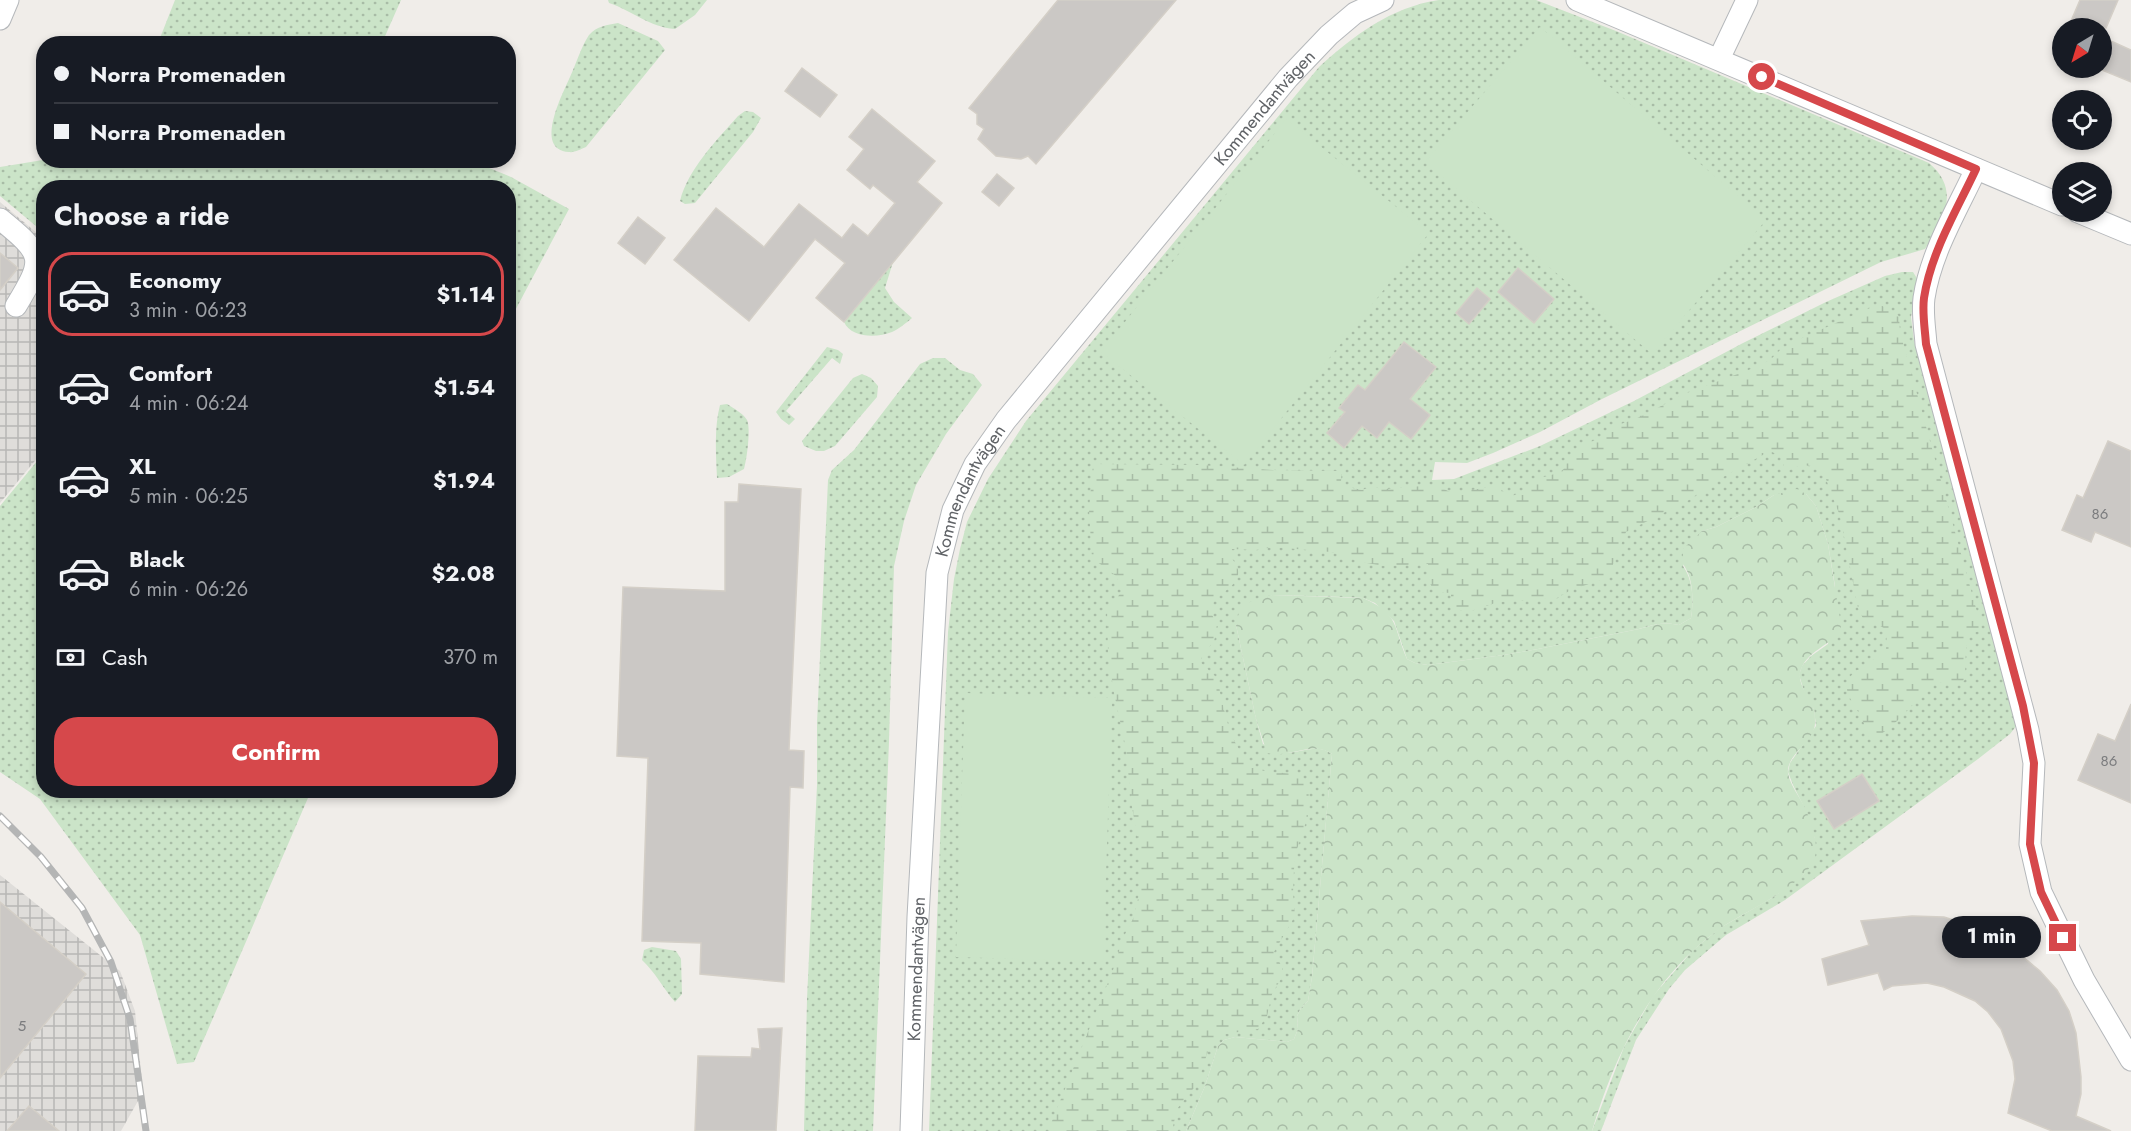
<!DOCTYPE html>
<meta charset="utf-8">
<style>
body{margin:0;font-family:Jost,sans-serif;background:#242831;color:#f1f3f6;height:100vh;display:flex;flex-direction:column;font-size:22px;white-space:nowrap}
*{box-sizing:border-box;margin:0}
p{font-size:20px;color:#9ea1a6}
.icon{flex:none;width:33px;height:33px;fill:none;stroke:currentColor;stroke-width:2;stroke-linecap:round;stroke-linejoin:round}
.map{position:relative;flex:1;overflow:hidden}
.side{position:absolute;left:36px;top:180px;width:480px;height:618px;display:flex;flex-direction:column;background:#171b24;border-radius:24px;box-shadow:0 3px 9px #0003}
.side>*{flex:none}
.banner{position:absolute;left:36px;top:36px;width:480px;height:132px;border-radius:24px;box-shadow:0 3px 9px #0003;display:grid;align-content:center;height:132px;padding:0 18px;background:#171b24}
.needle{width:39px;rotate:218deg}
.controls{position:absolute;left:2052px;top:18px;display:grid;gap:12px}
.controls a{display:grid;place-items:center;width:60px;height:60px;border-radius:50%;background:#171b24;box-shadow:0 3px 9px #0003;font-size:30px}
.end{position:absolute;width:27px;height:27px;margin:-14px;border:8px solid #d6484b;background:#fff;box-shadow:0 0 0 3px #fff}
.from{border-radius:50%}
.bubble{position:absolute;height:42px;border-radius:21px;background:#171b24;box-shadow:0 3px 9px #0003;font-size:20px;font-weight:700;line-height:42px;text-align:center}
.banner b{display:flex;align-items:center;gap:21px;height:57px;font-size:22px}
.banner b+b{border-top:2px solid #363941}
.banner i{width:15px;height:15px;background:#f1f3f6}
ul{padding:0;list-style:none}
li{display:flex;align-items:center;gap:18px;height:84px;margin:0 12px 9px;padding:0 6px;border:3px solid transparent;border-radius:24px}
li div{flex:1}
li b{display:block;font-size:22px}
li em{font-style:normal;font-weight:700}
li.active{border-color:#d6484b}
li>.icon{width:54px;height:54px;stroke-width:1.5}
h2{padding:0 18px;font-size:27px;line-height:72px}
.pay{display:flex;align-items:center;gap:15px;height:66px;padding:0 18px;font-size:22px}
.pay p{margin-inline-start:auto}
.button{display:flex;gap:12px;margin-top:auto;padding:12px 18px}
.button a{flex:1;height:69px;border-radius:24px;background:#d6484b;color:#fff;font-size:24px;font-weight:700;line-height:69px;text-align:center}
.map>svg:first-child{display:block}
.industrial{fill:url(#industrial-grid)}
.grass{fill:url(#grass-dots)}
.wetland{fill:url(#wetland-marsh)}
.park{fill:url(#park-crowns)}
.pitch{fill:#cbe4c8}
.building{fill:#cbc8c5;stroke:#d4cfc7;stroke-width:1.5}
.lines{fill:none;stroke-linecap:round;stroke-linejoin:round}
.minor-casing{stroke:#b5b8bb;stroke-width:23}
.minor{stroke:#fff;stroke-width:21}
.rail-casing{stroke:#b4b5b5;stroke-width:7}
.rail{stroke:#fff;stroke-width:4.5;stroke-dasharray:14;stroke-linecap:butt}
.route{stroke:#d6484b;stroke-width:8}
.labels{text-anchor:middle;stroke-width:5;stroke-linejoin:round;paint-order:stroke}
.number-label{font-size:15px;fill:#7b7c7e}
.street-label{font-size:18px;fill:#606367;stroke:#fff}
</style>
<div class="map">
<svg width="2131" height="1131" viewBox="0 0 2131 1131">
<defs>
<pattern id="industrial-grid" width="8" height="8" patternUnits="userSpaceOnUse" patternTransform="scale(1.5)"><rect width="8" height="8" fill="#dfddda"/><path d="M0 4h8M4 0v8" fill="none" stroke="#b8b7b5"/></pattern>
<pattern id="grass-dots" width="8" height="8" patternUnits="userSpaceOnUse" patternTransform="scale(1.5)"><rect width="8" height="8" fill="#cbe4c8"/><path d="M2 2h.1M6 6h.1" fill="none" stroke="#a8bca6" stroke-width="1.8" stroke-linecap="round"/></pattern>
<pattern id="wetland-marsh" width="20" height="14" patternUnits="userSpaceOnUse" patternTransform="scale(1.5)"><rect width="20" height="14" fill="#cbe4c8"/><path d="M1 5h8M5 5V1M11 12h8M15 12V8" fill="none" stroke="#a8bca6"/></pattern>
<pattern id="park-crowns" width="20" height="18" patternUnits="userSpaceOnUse" patternTransform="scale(1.5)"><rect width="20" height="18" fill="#cbe4c8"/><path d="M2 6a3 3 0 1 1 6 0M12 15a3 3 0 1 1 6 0" fill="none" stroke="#a8bca6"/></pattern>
</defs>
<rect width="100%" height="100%" fill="#f0ede9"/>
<g class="industrial">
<polygon points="0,202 44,239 43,451 0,503"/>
<polygon points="0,875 120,971 135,1011 143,1092 121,1131 0,1131"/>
</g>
<g class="grass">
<polygon points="175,0 401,0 382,43 158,43"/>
<path d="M608,0H707L695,15L675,29C649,27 633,11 609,3Z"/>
<path d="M1439,0H1536L1616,31L1929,163C1961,190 1944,220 1925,249L1881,262L1602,399L1540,432L1493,453L1467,463L1435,462L1432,480L1454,479L1540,446L1634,401L1743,343L1826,302L1885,276L1902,272H1913L1918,280L1911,317L1914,341L2017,725L2010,734L1978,759L1785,900L1726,935L1685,970L1669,989L1636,1040L1601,1131H1592L1624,1047L1653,996L1693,950L1720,928L1775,896L1804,874L1815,839L1804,807L1793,785L1788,772L1790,763L1816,726L1814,709L1805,694L1799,675L1802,666L1811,656L1828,644L1835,586L1828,544L1816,506L1806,494L1774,495L1756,507L1716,527L1702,531L1683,566C1693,580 1694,600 1691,618L1679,625C1660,620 1646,628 1629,631C1598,637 1568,643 1538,649C1502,656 1465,660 1428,665L1415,663L1407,659L1394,621L1375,603L1363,598L1346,597L1272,595L1236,625L1256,719L1263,744C1270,747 1278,753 1285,753C1302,753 1317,743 1332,754L1312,977L1308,1001L1301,1008L1297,1016L1298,1029L1294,1039L1287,1042L1235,1037L1224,1040L1218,1046L1205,1086L1186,1131H929L948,632L954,579L960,549L967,522L988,479L1026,421L1319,67C1353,36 1391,7 1439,0Z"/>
<path d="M618,23L658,41L665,50L586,147C581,149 574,153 569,152C533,150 563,93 570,77C576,64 581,47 589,35C597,26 607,25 618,23Z"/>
<path d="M745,111L753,112L761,118L753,132L695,203L685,204L680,201C688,169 716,141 738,116Z"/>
<polygon points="43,160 472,161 511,177 569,209 509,322 508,188 44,188 43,232 0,196 0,167"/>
<path d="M893,262L885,288L894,302L912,318C906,323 899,329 892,332C877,338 851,338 844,322Z"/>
<polygon points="827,347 838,350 843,354 840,364 832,358 786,411 795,419 789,425 781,419 776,412"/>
<polygon points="933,358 945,358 960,370 973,374 982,385 946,434 916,485 904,521 894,566 889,742 873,1131 804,1131 807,999 817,785 817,723 828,480 832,470 854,450 920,364"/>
<polygon points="862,374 871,378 878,386 877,397 835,446 824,451 816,451 804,446 802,441 853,378"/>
<path d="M727,404C733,408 743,413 747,420C751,428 747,459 744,469L729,477L717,478C716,454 714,428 720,405Z"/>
<polygon points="43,454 44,790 311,791 194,1062 177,1064 140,935 40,799 0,772 0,506"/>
<path d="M652,947L676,951L681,959L682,994L675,1002C663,988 655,972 642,960L644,950Z"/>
</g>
<path class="wetland" d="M1879,304L1899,316L1900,332L1982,630L1970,634C1964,650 1966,664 1965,680C1954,687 1947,686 1935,680C1926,685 1922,694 1915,702C1904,715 1890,729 1875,738L1869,737C1866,730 1864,722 1860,715C1852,700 1837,686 1856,671C1866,663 1877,659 1886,649L1887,630L1877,624L1867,627L1858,608L1840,516L1824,474L1812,466L1801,465L1784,472V458L1770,451L1716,481L1689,500L1626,532L1613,564V576L1571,590L1557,598L1498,602L1468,612L1456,609L1451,602V593C1428,592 1429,584 1428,564L1384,566L1361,562L1331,552L1273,547L1256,550L1232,549L1229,556C1250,575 1231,588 1214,599L1211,613L1218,626L1214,641L1204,653L1200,662C1205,667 1212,673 1217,678C1220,683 1219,691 1221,696C1226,719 1232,746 1250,763C1268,780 1288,765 1309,782L1308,816L1296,852L1294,869L1293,893L1295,916L1274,952L1282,967V977L1272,994L1267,1016L1258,1029L1219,1035L1210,1045L1197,1084L1177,1109L1172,1131H1048L1113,970L1123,938L1134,917L1139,894L1141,875L1139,847L1131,801L1126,749L1113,688L1108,651L1107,609L1116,600L1122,590L1116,576L1092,558L1089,510L1093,464L1200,465L1272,470L1342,471L1341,481L1348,487L1362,490L1370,487L1386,489L1436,485L1452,493L1497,486L1510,497L1526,490L1540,478L1562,472L1569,458L1582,446L1608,434L1618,425L1640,417L1684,394L1751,369L1770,360L1781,349L1802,338Z"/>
<path class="park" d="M1797,489L1806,494L1816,506L1828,544L1841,625L1839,634C1827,645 1808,653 1802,667C1794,682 1810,696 1814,709C1815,712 1815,719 1815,722C1816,741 1786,754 1788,773C1790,785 1799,796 1804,806C1811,822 1821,846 1813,862C1801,887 1744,912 1721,928C1653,975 1615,1053 1592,1131H1186L1205,1086L1218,1046L1224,1040L1235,1037L1287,1042L1294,1039L1298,1029L1297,1016L1301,1008L1308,1001L1312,977L1332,754C1313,740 1288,759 1267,753L1256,719L1236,625C1239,603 1251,600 1272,595L1363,598C1400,614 1393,627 1407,659L1415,663L1428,665C1465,660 1502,656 1538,649C1568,643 1599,637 1629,631C1647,628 1660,620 1679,625L1691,618C1693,607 1693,590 1690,579C1686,564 1680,568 1684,548L1702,531L1716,527L1756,507L1774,495Z"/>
<g class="pitch">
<polygon points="1540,27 1766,220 1652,354 1425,162"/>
<polygon points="1286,119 1429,233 1244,465 1101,352"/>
<polygon points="965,693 1112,698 1103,962 956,957"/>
</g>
<g class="building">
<polygon points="1058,0 1176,0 1036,164 1028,156 1021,159 996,156 978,139 984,129 977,124 977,114 969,108"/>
<polygon points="2080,0 2118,0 2106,28 2068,28"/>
<polygon points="2102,37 2131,50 2131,82 2102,70"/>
<polygon points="802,68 837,95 820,117 785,91"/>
<polygon points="872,109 935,161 917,182 942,203 844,322 816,298 845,263 815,239 749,321 674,260 716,208 764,247 799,204 842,238 853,224 868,236 895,203 873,185 870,189 847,170 864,149 849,137"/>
<polygon points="997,174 1014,188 999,206 982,192"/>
<polygon points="638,217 665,238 645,264 618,243"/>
<polygon points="0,253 18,268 0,290"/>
<polygon points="1518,268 1554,299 1534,323 1498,292"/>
<polygon points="1477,288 1490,299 1469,324 1456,313"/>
<polygon points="1404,342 1436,367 1410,399 1430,415 1411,439 1389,422 1377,438 1362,426 1344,448 1327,433 1345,412 1339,408 1358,385 1365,390"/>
<polygon points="2108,441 2131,451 2131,547 2095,532 2091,542 2062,530 2077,495 2083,498"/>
<polygon points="739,484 801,489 789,750 804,751 803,788 790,787 784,982 700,974 701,943 642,941 648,758 617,756 623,587 725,591 725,502 738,502"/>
<polygon points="2131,704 2131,803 2078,780 2098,734 2115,741"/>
<polygon points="1862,774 1879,801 1834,829 1817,801"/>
<polygon points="0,902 86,974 0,1078"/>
<polygon points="1912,916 1944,917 1976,927 2001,939 2040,971 2057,990 2069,1011 2076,1033 2081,1077 2081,1094 2076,1116 2111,1131 2052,1131 2008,1113 2015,1079 2013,1061 2001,1029 1988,1012 1975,1001 1944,987 1927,983 1892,986 1884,990 1878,973 1828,985 1822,959 1869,945 1861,921"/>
<polygon points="782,1028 776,1131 695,1131 698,1056 751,1057 752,1048 760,1049 758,1029"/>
<polygon points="29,1106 59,1131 7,1131"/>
</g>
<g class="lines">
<defs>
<g id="minor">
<polyline points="1577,0 2062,205"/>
<polyline points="0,19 8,0"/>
<polyline points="1719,59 1747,0"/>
<path d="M1976,169C1957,210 1931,252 1924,298C1922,313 1925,329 1926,344L2028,730L2034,763L2030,844L2041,892L2084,980L2131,1060"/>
<polyline points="2078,212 2131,234"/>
<path d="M0,219C44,255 45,258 16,306"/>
<path id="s1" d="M911,1131L918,917L937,573L953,510L975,464L1006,420L1288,78L1329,35L1355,13L1383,0"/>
</g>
</defs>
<use href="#minor" class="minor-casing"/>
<use href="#minor" class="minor"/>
<defs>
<polyline id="rail" points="0,816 41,857 82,908 111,962 130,1019 146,1131"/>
</defs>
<use href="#rail" class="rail-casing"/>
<use href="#rail" class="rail"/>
</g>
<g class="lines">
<path class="route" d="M1762,77L1976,169C1957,210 1931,252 1924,298C1922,313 1925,329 1926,344L2023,706L2034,763L2030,844L2041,892L2063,938"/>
</g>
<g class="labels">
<g class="number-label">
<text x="2100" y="519">86</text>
<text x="2109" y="766">86</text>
<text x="22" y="1031">5</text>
</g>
<g class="street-label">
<text dy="6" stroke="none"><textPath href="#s1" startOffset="1134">Kommendantvägen</textPath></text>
<text dy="6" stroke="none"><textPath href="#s1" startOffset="648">Kommendantvägen</textPath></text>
<text dy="6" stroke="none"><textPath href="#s1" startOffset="162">Kommendantvägen</textPath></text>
</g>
</g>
</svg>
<div class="controls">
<a><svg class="needle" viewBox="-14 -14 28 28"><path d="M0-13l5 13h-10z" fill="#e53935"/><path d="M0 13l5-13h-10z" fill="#9ea1a6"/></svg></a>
<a><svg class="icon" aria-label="locate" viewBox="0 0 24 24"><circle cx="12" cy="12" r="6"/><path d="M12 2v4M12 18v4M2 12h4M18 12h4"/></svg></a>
<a><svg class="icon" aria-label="layers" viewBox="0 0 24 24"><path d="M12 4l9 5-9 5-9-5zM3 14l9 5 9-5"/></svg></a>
</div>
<i class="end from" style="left:1762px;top:77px"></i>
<i class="end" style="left:2063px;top:938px"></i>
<div class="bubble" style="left:1942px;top:916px;width:99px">1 min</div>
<div class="banner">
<b><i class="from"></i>Norra Promenaden</b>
<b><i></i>Norra Promenaden</b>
</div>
<section class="side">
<h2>Choose a ride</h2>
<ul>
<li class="active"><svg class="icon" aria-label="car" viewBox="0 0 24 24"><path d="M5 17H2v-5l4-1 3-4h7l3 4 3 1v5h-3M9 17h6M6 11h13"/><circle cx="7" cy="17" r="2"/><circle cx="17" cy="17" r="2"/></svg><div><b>Economy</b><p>3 min · 06:23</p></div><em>$1.14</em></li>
<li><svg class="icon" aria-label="car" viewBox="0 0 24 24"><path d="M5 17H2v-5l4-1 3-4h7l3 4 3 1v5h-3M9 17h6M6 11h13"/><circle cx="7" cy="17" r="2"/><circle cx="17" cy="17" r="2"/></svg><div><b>Comfort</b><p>4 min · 06:24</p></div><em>$1.54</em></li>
<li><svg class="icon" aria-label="car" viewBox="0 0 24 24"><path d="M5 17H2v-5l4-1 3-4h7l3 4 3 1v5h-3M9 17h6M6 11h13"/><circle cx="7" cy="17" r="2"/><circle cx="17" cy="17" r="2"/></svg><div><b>XL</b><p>5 min · 06:25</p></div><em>$1.94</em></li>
<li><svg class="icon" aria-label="car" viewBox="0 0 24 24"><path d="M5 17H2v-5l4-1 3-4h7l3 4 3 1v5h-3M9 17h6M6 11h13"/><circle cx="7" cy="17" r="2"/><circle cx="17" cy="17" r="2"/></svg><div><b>Black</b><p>6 min · 06:26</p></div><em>$2.08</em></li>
</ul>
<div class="pay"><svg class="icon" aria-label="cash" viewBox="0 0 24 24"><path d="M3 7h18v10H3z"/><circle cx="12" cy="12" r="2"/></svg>Cash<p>370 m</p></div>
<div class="button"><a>Confirm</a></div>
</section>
</div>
